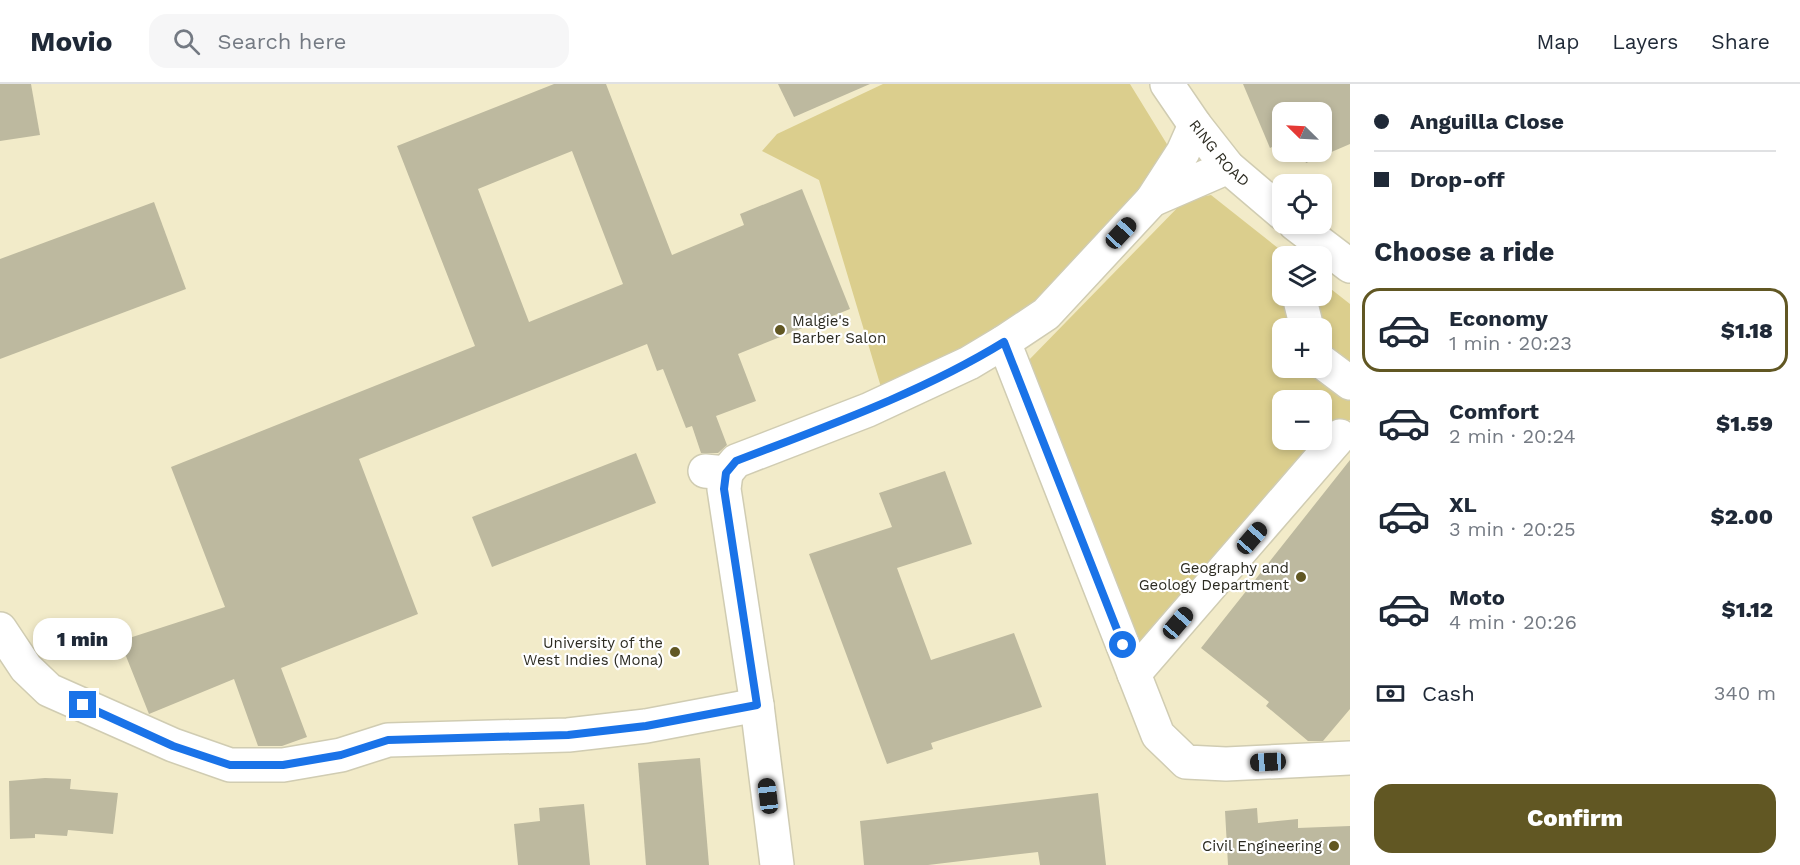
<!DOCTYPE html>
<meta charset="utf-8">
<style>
body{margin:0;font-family:"Work Sans",sans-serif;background:#f6f6f7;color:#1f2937;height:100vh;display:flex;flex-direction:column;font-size:22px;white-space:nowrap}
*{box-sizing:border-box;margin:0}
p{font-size:20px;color:#747a83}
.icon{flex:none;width:33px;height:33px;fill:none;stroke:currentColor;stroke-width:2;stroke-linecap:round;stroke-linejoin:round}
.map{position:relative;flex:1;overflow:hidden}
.panel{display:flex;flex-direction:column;background:#fff;width:450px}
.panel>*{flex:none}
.banner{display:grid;align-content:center;height:132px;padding:0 24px;background:#fff}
.needle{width:39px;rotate:294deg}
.tools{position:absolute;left:1272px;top:18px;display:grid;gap:12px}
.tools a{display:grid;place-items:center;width:60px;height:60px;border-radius:12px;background:#fff;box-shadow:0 3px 9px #0003;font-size:30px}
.end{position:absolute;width:27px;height:27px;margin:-14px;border:8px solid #1a73e8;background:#fff;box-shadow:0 0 0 3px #fff}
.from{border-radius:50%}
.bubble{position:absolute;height:42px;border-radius:18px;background:#fff;box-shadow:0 3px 9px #0003;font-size:20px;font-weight:800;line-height:42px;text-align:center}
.car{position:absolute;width:18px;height:36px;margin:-18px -9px;border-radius:8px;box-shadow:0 0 4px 2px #0007;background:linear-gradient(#222 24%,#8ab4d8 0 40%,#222 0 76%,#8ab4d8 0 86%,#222 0)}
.banner b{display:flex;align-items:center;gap:21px;height:57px;font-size:22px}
.banner b+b{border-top:2px solid #e0e1e3}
.banner i{width:15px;height:15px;background:#1f2937}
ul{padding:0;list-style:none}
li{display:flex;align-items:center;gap:18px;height:84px;margin:0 12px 9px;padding:0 12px;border:3px solid transparent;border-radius:18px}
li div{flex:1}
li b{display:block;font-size:22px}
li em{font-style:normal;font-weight:800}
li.active{border-color:#615723}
li>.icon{width:54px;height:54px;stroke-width:1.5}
h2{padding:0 24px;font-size:27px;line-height:72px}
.pay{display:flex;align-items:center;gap:15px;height:66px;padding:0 24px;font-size:22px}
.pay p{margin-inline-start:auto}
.button{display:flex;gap:12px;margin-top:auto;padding:12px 24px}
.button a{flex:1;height:69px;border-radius:18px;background:#615723;color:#fff;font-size:24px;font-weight:800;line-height:69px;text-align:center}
header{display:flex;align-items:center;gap:36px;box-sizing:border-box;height:84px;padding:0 30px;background:#fff;border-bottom:2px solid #e0e1e3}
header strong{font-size:28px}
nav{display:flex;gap:33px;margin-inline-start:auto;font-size:21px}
.search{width:420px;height:54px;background:#f6f6f7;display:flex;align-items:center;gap:15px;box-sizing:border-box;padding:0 21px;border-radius:18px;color:#747a83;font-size:22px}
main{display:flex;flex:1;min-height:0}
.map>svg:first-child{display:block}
.built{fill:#f2ebc9;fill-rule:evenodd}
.green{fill:#dbce8d;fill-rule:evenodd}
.building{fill:#bdb99f;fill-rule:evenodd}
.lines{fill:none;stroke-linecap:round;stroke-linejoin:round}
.minor-casing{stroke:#d0ccb2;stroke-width:36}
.minor{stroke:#fff;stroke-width:33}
.route{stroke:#1a73e8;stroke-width:8}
.poi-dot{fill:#615723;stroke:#fff;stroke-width:2}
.labels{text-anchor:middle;stroke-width:4.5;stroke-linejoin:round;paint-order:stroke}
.street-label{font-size:15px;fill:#2c2b21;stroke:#fff}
.poi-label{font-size:15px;fill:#2c2b21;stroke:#fff;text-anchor:end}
</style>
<header>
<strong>Movio</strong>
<div class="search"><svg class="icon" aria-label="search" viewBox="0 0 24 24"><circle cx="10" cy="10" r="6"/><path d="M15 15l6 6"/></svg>Search here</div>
<nav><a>Map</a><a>Layers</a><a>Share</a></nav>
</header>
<main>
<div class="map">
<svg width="1350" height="781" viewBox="0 0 1350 781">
<rect width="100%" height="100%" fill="#f9f4da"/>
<path class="built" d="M0,0H1350V781H0ZM1282,28H1322V68H1282ZM1282,100H1322V140H1282ZM1282,172H1322V212H1282ZM1282,244H1322V284H1282ZM1282,316H1322V356H1282Z"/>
<g class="green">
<polygon points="883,0 1130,0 1173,70 1035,228 944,282 881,303 819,96 762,67 777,50"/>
<path d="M1211,111L1288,172H1282V212H1322V198L1350,220V336L1329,347L1136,579L1026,279L1185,116ZM1282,244H1322V284H1282ZM1282,316H1322V356H1282Z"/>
</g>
<g class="building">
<polygon points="0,0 31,0 40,51 0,57"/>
<path d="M554,0H606L672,171L744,141L740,130L802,105L850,225L738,270L756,317L716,332L727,361L718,369H701L692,342L686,344L663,285L657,287L647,260L359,375L418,530L281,584L307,653L282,662H258L234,595L149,630L120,557L225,523L171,383L475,262L397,62ZM572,67L623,200L529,238L478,105Z"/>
<polygon points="778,0 870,0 794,33"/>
<polygon points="1243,0 1350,0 1350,60 1306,79 1302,68 1322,68 1322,28 1282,28 1282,58 1270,64"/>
<polygon points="154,118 186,205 0,275 0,175"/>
<polygon points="636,369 656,419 492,483 472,433"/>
<polygon points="1350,376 1350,625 1323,657 1308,657 1266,622 1269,618 1201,564"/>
<polygon points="945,387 972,460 897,484 931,576 1014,549 1042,623 931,659 933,665 887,680 809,470 892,443 879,409"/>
<polygon points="700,674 709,781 646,781 638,679"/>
<polygon points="45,694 71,695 70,705 118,709 113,750 68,746 67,752 35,750 35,754 10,755 9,697"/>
<polygon points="1098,709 1106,781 1040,781 1038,768 928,781 864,781 860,737"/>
<polygon points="584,720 590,781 518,781 514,740 540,737 539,724"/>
<polygon points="1257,724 1258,739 1298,735 1298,744 1350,742 1350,781 1228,781 1225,727"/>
</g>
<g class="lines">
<defs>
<g id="minor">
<path id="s1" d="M1167,0L1195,41L1228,83L1282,129"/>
<polyline points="1195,41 1183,68 1152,116 1228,83"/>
<polyline points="1295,140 1350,182"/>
<polyline points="1299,212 1307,244"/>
<polyline points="1004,258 1158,651 1186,678 1226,680 1350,674"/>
<polyline points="1322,278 1350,299"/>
<polyline points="705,387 726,389 736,377 868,326 969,279 1004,258 1046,230 1152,116"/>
<polyline points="726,389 724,405 757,621 777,781"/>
<polyline points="0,545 26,584 49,606 173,661 230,681 283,681 341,671 388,656 568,651 646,642 757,621"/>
<polyline points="1134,590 1340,352"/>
</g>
</defs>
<use href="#minor" class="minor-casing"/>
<use href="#minor" class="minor"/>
</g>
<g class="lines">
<path class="route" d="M83,621L173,662L230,681H283L341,671L388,656L568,651L646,642L757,621L724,405L726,389L736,377C827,342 921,309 1004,258L1123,561"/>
</g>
<g class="poi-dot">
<circle cx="780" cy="246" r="6"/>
<circle cx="1301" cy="493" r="6"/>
<circle cx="675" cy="568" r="6"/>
<circle cx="1334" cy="762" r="6"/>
</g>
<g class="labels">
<g class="street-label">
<text dy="5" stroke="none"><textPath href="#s1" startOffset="87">RING ROAD</textPath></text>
</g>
<g class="poi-label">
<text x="792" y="242" text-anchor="start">Malgie's<tspan x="792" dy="17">Barber Salon</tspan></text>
<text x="1289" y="489">Geography and<tspan x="1289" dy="17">Geology Department</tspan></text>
<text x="663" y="564">University of the<tspan x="663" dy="17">West Indies (Mona)</tspan></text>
<text x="1322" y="767">Civil Engineering</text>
</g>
</g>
</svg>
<div class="tools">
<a><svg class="needle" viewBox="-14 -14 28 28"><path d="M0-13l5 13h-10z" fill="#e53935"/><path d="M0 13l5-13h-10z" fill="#747a83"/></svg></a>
<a><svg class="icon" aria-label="locate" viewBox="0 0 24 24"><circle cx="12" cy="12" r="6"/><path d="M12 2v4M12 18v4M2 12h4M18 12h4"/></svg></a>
<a><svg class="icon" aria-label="layers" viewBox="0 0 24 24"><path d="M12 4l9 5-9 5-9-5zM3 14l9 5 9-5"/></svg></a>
<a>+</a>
<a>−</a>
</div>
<i class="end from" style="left:1123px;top:561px"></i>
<i class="end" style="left:83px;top:621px"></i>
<div class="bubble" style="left:33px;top:534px;width:99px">1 min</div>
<i class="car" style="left:1121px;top:149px;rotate:43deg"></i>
<i class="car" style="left:1252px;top:454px;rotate:41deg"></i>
<i class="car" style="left:1178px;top:539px;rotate:41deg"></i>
<i class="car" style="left:1268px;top:678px;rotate:267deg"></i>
<i class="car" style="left:768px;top:712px;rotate:353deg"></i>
</div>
<section class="panel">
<div class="banner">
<b><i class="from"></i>Anguilla Close</b>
<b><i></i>Drop-off</b>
</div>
<h2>Choose a ride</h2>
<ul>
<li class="active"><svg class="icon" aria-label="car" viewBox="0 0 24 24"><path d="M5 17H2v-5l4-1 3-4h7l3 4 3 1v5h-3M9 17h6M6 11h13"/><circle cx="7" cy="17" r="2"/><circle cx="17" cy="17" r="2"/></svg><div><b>Economy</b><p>1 min · 20:23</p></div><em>$1.18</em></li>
<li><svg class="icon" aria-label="car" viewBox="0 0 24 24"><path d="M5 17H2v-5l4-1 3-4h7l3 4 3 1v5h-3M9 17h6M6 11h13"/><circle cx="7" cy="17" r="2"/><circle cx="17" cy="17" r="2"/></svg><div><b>Comfort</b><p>2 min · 20:24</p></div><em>$1.59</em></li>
<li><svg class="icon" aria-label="car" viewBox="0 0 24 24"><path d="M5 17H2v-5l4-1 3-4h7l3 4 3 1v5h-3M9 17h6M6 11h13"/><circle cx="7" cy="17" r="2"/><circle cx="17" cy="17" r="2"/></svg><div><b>XL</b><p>3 min · 20:25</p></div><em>$2.00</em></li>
<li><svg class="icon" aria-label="car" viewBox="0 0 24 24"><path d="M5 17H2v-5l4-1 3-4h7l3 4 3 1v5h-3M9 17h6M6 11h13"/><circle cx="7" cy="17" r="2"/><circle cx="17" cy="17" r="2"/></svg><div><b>Moto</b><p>4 min · 20:26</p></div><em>$1.12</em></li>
</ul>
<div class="pay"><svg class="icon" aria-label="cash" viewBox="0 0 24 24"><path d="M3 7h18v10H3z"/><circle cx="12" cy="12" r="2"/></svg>Cash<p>340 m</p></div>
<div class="button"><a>Confirm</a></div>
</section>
</main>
